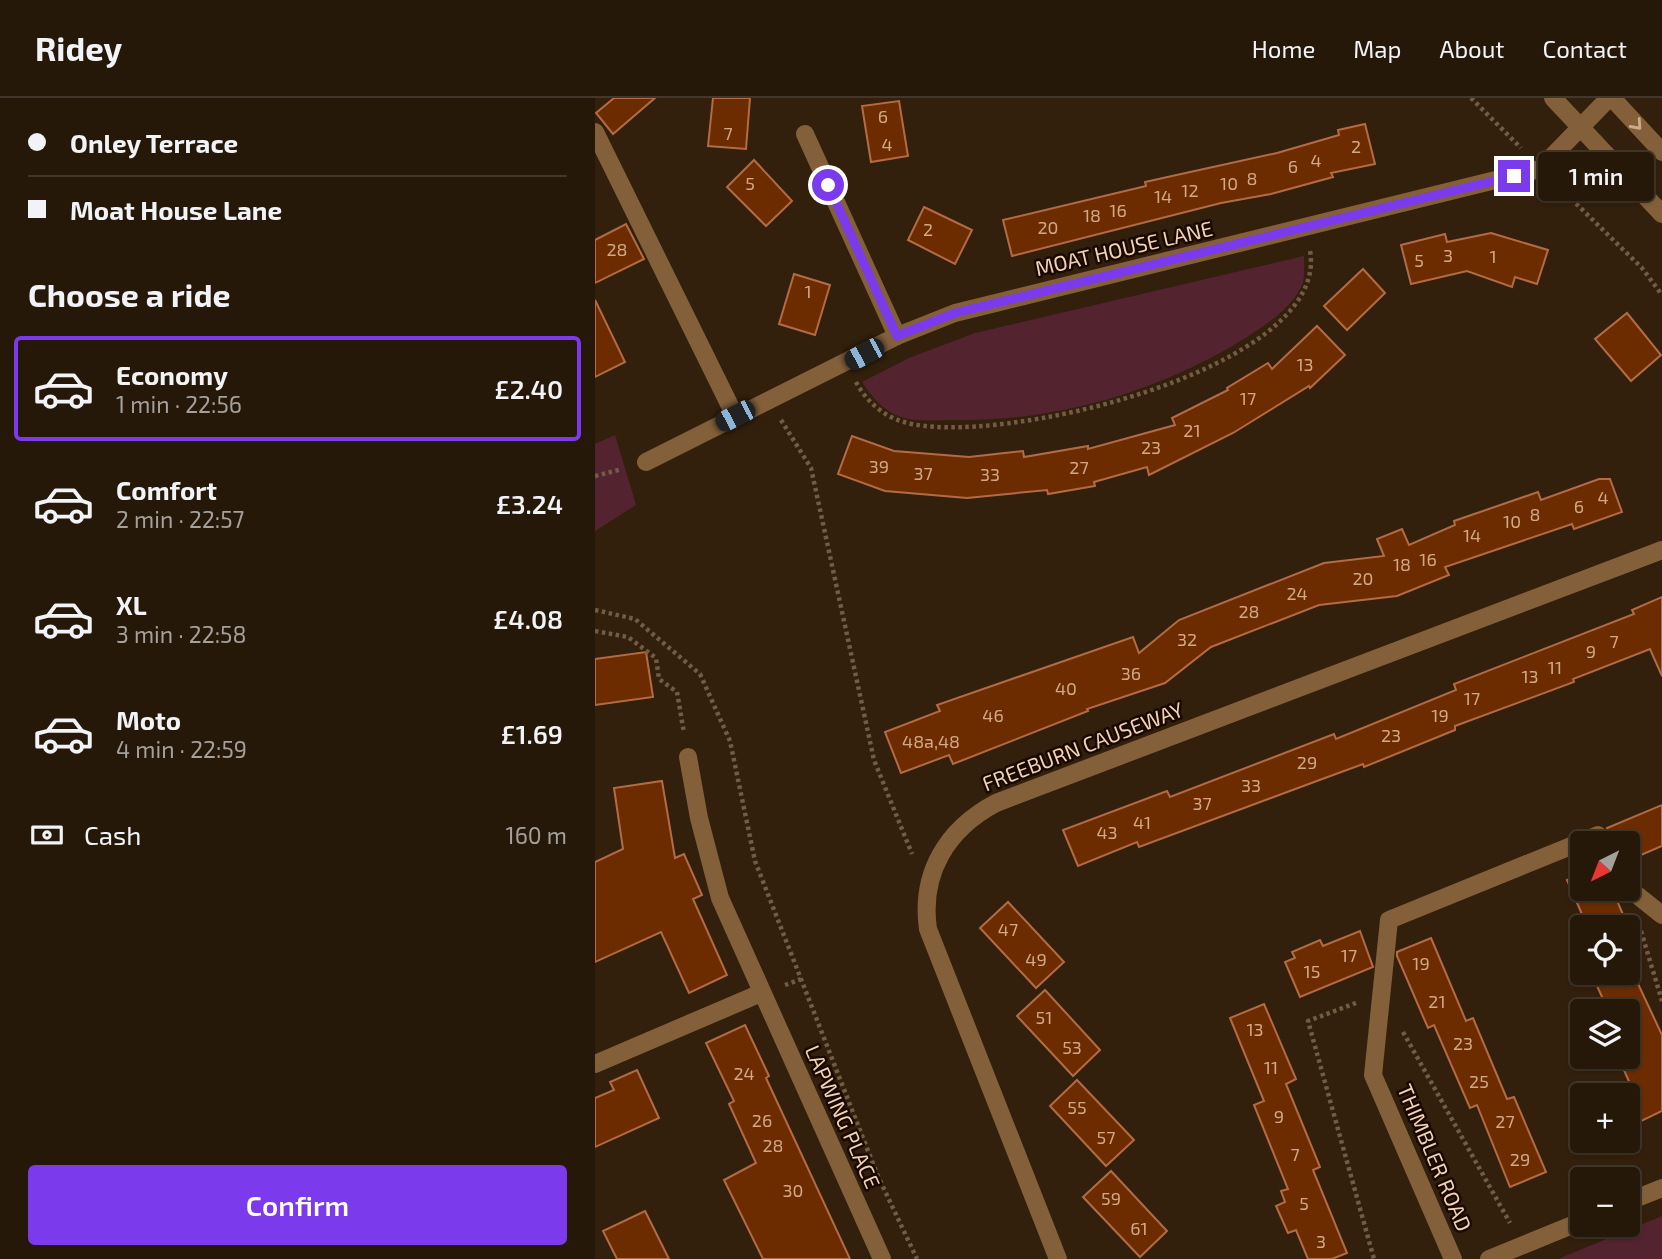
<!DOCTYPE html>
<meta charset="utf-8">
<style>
body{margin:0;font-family:"Exo 2",sans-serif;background:#2e2112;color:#f1f3f6;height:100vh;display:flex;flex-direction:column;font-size:26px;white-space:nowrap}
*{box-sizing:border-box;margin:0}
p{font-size:23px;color:#a4a09c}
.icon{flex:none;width:38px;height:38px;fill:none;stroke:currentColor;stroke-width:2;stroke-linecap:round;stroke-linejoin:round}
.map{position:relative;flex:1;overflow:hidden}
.details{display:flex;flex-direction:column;background:#261809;width:595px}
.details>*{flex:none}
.hud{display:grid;align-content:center;height:154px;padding:0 28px;background:#261809}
.needle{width:46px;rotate:222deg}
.controls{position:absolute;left:975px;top:733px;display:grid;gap:14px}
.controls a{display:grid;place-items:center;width:70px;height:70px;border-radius:7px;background:#261809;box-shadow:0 2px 5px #0004,0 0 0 2px #42372a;font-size:35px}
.end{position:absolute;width:32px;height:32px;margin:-16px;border:9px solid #7c3aed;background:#fff;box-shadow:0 0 0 4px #fff}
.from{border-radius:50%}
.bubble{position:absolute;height:49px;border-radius:7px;background:#261809;box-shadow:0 2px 5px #0004,0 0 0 2px #42372a;font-size:23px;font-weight:600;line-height:49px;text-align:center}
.car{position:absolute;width:21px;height:42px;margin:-21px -10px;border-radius:9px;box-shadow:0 0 5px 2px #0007;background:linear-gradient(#222 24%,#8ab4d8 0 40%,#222 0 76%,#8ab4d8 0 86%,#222 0)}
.hud b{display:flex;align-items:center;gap:24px;height:66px;font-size:26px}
.hud b+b{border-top:2px solid #42372a}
.hud i{width:18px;height:18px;background:#f1f3f6}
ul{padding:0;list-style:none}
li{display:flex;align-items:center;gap:21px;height:105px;margin:0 14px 10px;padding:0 14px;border:4px solid transparent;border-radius:7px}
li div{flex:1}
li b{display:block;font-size:26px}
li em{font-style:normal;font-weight:600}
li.selected{border-color:#7c3aed}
li>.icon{width:63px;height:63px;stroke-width:1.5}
h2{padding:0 28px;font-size:32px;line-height:84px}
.pay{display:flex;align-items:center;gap:18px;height:77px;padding:0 28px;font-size:26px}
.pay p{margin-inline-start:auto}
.primary-button{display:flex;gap:14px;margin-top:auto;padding:14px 28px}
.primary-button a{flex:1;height:80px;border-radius:7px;background:#7c3aed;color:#fff;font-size:28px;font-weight:600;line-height:80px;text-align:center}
header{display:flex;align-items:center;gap:42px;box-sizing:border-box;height:98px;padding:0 35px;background:#261809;border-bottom:2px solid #42372a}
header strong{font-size:33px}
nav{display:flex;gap:38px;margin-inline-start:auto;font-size:24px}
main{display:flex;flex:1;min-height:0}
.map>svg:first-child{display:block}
.green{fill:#53242f}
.building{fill:#6d2c00;stroke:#b36b46;stroke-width:2}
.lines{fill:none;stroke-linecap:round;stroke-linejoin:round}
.path{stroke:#735c45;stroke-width:4.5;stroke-dasharray:3.5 3.5;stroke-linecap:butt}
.minor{stroke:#83603a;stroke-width:18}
.oneway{stroke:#cbab8a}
.route{stroke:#7c3aed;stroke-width:9}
.labels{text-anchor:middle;stroke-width:5;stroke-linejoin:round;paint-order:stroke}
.number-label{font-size:18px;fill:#d1a988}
.street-label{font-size:21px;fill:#f2d3b5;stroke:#190900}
</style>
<header>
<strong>Ridey</strong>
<nav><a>Home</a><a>Map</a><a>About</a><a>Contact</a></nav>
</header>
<main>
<section class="details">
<div class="hud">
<b><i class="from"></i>Onley Terrace</b>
<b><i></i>Moat House Lane</b>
</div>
<h2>Choose a ride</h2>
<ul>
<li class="selected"><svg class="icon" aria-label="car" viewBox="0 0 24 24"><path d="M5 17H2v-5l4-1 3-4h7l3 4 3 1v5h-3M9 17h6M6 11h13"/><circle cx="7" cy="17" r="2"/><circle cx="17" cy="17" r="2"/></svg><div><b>Economy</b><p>1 min · 22:56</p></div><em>£2.40</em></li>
<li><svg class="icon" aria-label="car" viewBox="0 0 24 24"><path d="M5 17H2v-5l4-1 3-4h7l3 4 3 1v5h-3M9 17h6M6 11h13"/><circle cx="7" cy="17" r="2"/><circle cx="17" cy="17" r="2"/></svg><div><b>Comfort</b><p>2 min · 22:57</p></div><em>£3.24</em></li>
<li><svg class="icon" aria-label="car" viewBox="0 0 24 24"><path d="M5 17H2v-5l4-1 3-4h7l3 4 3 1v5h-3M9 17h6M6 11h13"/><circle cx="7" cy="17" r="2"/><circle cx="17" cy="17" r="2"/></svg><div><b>XL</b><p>3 min · 22:58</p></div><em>£4.08</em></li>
<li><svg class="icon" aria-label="car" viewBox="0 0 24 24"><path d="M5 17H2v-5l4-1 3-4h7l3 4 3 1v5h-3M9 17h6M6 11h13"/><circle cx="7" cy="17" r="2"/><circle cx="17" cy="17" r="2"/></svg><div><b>Moto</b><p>4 min · 22:59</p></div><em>£1.69</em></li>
</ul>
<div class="pay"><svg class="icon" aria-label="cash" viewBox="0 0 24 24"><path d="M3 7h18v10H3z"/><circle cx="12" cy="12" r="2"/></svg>Cash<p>160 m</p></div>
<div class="primary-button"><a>Confirm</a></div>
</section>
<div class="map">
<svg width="1067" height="1161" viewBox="0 0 1067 1161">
<rect width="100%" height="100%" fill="#32200c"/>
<g class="green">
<path d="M709,158C709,166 710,177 708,184C700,208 672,226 652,239C566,293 461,324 359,322C343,322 322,324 306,319C288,313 277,299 267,284L314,260L380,235Z"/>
<polygon points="20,337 41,407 0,433 0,346"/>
<polygon points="1067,1118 1067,1161 963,1161"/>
</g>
<g class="building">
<polygon points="19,0 60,0 18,36 1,15"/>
<polygon points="118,0 155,0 151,51 113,48"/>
<polygon points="304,3 313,58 276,64 267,8"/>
<polygon points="770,26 780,66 736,75 738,79 676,96 626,105 417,158 408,122 551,88 550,84 577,78 682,55 744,37 743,32"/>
<polygon points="159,62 197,103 171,128 132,89"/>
<polygon points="329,109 377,132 360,166 313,142"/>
<polygon points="31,126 49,161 0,185 0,142"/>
<polygon points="896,135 953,152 942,186 920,179 917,189 872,173 816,186 806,147 850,136 852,144"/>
<polygon points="768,171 790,195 752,232 729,208"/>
<polygon points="199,176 235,187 220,237 184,226"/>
<polygon points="0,202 30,264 0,279"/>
<polygon points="1032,215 1066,257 1036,283 1000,241"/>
<polygon points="722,228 750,257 715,290 714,288 638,335 554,377 552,369 499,384 500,388 453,396 452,392 372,400 290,393 243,376 257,338 299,353 374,359 428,353 429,359 493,348 493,351 580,327 577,320 633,292 632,290 673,265 677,271"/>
<polygon points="1004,381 1015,381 1027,414 979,431 977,426 850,469 854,477 802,498 724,507 616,549 570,585 492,611 493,613 358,666 354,657 306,675 290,634 345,613 342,607 538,539 544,555 584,522 729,465 789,458 782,441 807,431 814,447 860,427 859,423 943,394 946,402"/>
<polygon points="1067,499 1067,578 1055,551 978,581 979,584 860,628 860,632 769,669 768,666 730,680 544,749 542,744 483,768 468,732 572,693 575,699 739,636 741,641 861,592 859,586 1039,516 1037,512"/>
<polygon points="51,554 58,599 0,607 0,561"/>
<polygon points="67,683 80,760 89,756 107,797 98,801 132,877 94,895 66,834 0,864 0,764 28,751 19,690"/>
<polygon points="1067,707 1067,748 1032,763 1032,746 1019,746 1012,730"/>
<polygon points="987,776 987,791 1017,791 1039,842 1032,845 1032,830 993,830 972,782"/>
<polygon points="413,804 469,864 441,890 385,830"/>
<polygon points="765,833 778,869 705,899 690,864 700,860 697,854 725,842 728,848"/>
<polygon points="836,840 871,923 878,920 912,1001 919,999 951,1074 915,1089 882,1007 875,1010 839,927 833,930 802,858 802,854"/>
<polygon points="996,875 1038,875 1067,937 1067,1013 1038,1027 1032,1015 1032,998 1024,997 1037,990 1023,959 1035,959 1032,953 1032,914 1014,914"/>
<polygon points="450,892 505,952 478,978 422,918"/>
<polygon points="669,906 701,981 691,986 725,1069 718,1072 752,1155 737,1161 713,1161 701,1132 693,1135 681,1108 690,1104 686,1093 693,1091 659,1007 669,1003 635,920"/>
<polygon points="150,927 174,978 171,980 255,1161 168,1161 129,1082 161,1065 134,1006 139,1003 111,945"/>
<polygon points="42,972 64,1020 0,1049 0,1000 19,992 15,984"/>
<polygon points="482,982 539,1042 511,1068 455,1008"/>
<polygon points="516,1073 572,1133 545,1159 488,1099"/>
<polygon points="50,1113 74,1161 22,1161 8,1133"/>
</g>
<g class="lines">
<g class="path">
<polyline points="876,0 926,50"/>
<polyline points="961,86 1047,170 1067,197"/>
<path d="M261,284C271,303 288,318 309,324C397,351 736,272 715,153"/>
<polyline points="186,322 216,370 279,662 317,756"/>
<polyline points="0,378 27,371"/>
<polyline points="0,512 40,521 105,576 135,643 160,763 282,1076 322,1161"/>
<polyline points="0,533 33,539 61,560 64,581 82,594 89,635"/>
<polyline points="1046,833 1067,903"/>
<polyline points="190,887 206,881"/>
<polyline points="761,905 713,923 779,1161"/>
<polyline points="808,934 915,1125"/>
</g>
<g class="minor">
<polyline points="958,0 1067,116"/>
<polyline points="1017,0 1067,54"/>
<polyline points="0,34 140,318"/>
<polyline points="210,36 302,238"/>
<polyline points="51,364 302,238 360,215 945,71 1014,0"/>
<polyline points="93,659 104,720 125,800 287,1161"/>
<polyline points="1032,789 1067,817"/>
<polyline points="0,966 166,895"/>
<polyline points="1032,1104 1067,1090"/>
<path d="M463,1161L333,831C325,775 352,731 401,705L1067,452"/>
<polyline points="858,1161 778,977 794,822 1003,737 1007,746"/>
<polyline points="894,1161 987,1123"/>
</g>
</g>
<defs><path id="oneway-chevron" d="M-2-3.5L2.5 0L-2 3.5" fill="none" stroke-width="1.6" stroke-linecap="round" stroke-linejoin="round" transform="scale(1.75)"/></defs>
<use class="oneway" href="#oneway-chevron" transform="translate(1042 27) rotate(48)"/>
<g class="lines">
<polyline class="route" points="233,87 302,238 360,215 919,78"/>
</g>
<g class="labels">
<g class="number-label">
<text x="288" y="25">6</text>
<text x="133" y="42">7</text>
<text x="292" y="53">4</text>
<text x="761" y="55">2</text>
<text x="721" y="69">4</text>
<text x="698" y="75">6</text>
<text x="657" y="87">8</text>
<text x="155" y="92">5</text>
<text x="634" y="92">10</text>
<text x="595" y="99">12</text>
<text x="568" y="105">14</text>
<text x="523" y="119">16</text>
<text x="497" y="124">18</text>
<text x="453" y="136">20</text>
<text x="333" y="138">2</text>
<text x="22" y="158">28</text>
<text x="853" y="164">3</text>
<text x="898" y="165">1</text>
<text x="824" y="169">5</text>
<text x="213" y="200">1</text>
<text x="710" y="273">13</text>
<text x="653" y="307">17</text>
<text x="597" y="339">21</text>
<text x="556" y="356">23</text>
<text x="284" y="375">39</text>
<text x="484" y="376">27</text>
<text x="328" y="382">37</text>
<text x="395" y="383">33</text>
<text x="1008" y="406">4</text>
<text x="984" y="415">6</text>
<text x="940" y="423">8</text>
<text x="917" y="430">10</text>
<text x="877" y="444">14</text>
<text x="833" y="468">16</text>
<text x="807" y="473">18</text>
<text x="768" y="487">20</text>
<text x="702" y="502">24</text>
<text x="654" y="520">28</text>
<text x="592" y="548">32</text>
<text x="1019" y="550">7</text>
<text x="996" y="560">9</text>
<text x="960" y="576">11</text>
<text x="536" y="582">36</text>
<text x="935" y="585">13</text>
<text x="471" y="597">40</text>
<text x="877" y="607">17</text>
<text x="398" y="624">46</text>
<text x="845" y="624">19</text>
<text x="796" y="644">23</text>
<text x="336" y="650">48a,48</text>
<text x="712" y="671">29</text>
<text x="656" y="694">33</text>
<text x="607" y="712">37</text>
<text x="547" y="731">41</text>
<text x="512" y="741">43</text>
<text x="413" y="838">47</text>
<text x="754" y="864">17</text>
<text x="441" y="868">49</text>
<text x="826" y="872">19</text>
<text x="717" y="880">15</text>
<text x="842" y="910">21</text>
<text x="449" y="926">51</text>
<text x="660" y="938">13</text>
<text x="868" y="952">23</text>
<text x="477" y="956">53</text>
<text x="676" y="976">11</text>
<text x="149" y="982">24</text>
<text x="884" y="990">25</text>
<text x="482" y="1016">55</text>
<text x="684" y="1025">9</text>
<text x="167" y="1029">26</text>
<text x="910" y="1030">27</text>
<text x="511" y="1046">57</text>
<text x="178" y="1054">28</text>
<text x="700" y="1063">7</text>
<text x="925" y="1068">29</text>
<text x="198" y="1099">30</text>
<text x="516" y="1107">59</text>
<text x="709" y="1112">5</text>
<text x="544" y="1137">61</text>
<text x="726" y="1150">3</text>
</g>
<g class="street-label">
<text transform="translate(529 151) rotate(-13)" y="7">MOAT HOUSE LANE</text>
<text transform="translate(488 649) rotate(-21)" y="7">FREEBURN CAUSEWAY</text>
<text transform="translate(247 1019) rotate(66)" y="7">LAPWING PLACE</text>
<text transform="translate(839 1060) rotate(67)" y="7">THIMBLER ROAD</text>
</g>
</g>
</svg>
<div class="controls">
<a><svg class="needle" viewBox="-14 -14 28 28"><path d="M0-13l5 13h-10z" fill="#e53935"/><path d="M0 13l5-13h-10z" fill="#a4a09c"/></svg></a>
<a><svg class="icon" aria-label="locate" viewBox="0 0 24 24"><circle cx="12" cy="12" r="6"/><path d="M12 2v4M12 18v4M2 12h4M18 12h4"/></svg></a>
<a><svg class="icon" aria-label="layers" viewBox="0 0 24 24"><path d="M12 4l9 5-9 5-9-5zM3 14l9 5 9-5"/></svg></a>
<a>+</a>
<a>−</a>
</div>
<i class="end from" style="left:233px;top:87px"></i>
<i class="end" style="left:919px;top:78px"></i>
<div class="bubble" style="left:943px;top:54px;width:116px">1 min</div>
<i class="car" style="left:269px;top:256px;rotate:242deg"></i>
<i class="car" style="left:140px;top:318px;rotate:243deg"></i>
</div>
</main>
